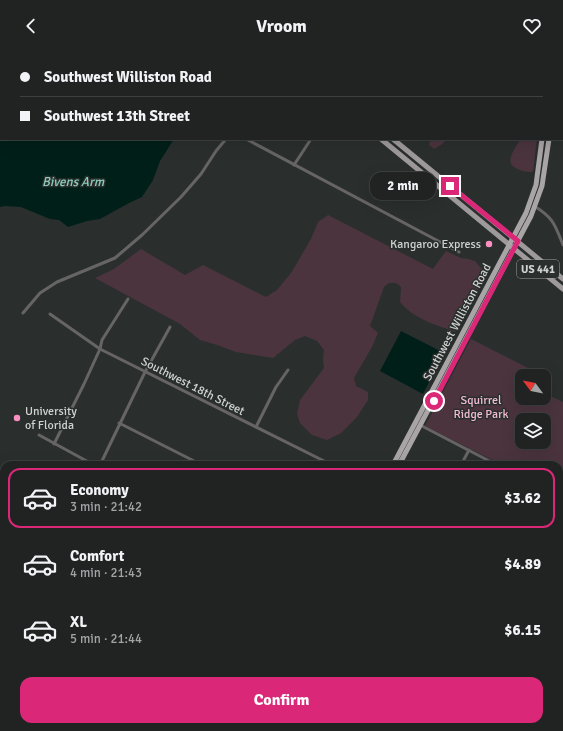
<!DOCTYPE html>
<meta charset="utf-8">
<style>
body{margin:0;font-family:Signika,sans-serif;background:#282b2a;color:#f1f3f6;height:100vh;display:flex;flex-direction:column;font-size:15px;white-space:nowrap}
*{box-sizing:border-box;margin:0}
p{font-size:13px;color:#a2a4a5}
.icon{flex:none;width:22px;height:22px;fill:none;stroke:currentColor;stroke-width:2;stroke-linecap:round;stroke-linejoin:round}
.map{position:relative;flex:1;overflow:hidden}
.panel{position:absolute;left:0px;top:409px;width:563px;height:270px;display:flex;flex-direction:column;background:#202322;border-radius:12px 12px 0 0;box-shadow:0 4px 16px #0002,0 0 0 1px #3d4040}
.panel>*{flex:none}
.top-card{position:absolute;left:0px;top:0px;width:563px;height:88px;box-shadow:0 4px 16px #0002,0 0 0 1px #3d4040;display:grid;align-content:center;height:88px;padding:0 20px;background:#202322}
.needle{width:26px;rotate:302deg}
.buttons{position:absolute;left:515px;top:317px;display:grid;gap:8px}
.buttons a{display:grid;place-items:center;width:36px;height:36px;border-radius:8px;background:#202322;box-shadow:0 4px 16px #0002,0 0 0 1px #3d4040;font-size:20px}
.end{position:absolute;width:18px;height:18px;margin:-9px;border:5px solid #db2777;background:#fff;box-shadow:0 0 0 2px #fff}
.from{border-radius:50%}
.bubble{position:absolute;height:28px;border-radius:12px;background:#202322;box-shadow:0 4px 16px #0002,0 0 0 1px #3d4040;font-size:13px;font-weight:700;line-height:28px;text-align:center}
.top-card b{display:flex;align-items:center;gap:14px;height:38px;font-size:15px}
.top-card b+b{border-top:1px solid #3d4040}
.top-card i{width:10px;height:10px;background:#f1f3f6}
ul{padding:7px 0 0;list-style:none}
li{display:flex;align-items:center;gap:12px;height:60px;margin:0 8px 6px;padding:0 12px;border:2px solid transparent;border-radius:12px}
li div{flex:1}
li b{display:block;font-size:15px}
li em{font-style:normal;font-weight:700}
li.selected{border-color:#db2777}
li>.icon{width:36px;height:36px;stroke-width:1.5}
.button{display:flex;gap:8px;margin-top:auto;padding:8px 20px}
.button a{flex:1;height:46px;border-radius:12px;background:#db2777;color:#fff;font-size:16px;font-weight:700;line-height:46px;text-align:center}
header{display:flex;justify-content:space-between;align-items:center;height:52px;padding:0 20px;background:#202322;font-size:18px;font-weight:700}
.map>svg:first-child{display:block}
.green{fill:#4b343e;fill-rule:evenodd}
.water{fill:#001f19}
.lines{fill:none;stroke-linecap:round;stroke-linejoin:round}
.minor{stroke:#666465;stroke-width:3}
.tertiary{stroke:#666465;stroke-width:4}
.primary{stroke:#9e9a9c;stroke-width:5}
.trunk{stroke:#a9a4a6;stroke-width:5}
.route{stroke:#db2777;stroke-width:5}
.poi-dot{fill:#fc8fc2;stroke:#2a2f2d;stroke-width:1.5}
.labels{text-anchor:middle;stroke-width:3;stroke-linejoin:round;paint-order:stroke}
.shield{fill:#2a2f2d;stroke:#9ea1a0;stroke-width:1}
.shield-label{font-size:11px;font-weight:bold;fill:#cfd2d1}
.poi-label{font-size:12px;fill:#cfd2d1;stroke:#2a2f2d;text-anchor:end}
.street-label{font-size:12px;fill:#cfd2d1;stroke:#2a2f2d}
.park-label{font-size:12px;fill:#f4bcd4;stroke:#2a2f2d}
.water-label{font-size:13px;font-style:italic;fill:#8bcebd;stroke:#2a2f2d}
</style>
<header><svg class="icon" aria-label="back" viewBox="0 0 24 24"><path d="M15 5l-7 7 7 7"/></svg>Vroom<svg class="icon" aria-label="heart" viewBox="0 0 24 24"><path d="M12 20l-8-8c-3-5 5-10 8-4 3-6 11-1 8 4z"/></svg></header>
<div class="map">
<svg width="563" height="679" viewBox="0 0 563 679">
<rect width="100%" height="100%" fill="#2a2f2d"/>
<g class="green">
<polygon points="439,87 447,87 441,93 434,97 429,93 429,91 431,89 438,89"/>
<path d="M521,87H537L533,119L532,120C526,120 521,119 516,116C503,110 516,95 521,87Z"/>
<path d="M328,163L433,217L446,199L461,206L468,207L475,209L486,222L456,280C436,273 414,267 400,250L401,235L396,231H389L384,235L370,274L378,281L372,295L354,326L356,334L368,340V348L357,365L341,381L327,388L312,383L300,371L297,362L300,348L324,316L323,308L324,298L317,289L305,284L295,288L273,306L236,300L217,293L200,288L180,272L95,226L114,217L141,197L185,223L203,213L266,245L277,238L291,221L311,187L318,170Z"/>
<path d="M471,287L532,318L529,324H522V346H544V341L563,350V444L559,442V413H502L425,374ZM522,368H544V390H522Z"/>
<polygon points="475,675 507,675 515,679 473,679"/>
<polygon points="527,675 553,675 561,679 525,679"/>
</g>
<g class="water">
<polygon points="0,0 226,0 1,1 1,87 174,87 160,109 153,128 142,145 129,151 100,167 87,169 68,175 59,168 50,167 21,155 5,154 0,155"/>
<polygon points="401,279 444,301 423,342 380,319"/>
</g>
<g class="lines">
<g class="minor">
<polyline points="246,87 459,200"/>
<polyline points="294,113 311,87"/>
<path d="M534,154C554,166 555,173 563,193"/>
<polyline points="23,261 40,241 57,230 115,206 142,183 181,145 201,122 216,99 226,87"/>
<polyline points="50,262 100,297 332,413"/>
<polyline points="119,371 202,413"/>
<polyline points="420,373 497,413"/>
<polyline points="256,375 276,335 288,318"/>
<polyline points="39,383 94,413"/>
<polyline points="54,392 84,332 100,297 102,288 128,247"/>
<polyline points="100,413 145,320 170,275"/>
<polyline points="461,413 469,398"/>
<polyline points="559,445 563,447"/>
<polyline points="0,483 4,485"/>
<polyline points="0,511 4,511"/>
<polyline points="559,672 563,674"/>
<polyline points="407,675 414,679"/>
<polyline points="392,679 394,675"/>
<polyline points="434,679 436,675"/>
</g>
<polyline class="tertiary" points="5,675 13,679"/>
<g class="primary">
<polyline points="275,0 276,1"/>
<polyline points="287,0 288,1"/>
<polyline points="381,87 563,237"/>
<polyline points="393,87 563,227"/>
</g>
<g class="trunk">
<polyline points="553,1 553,0"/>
<polyline points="559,1 559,0"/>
<polyline points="393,413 526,161 536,133 542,87"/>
<polyline points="399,413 531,164 542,134 549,87"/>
<polyline points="254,679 256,675"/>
<polyline points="260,679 262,675"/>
</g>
</g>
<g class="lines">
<polyline class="route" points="434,349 518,189 450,134"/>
</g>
<g class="poi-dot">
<circle cx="489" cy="192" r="4"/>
<circle cx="17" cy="366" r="4"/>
</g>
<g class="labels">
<rect class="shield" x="517" y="208" width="42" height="18" rx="3"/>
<g class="shield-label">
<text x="538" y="221">US 441</text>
</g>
<g class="poi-label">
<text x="481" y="196">Kangaroo Express</text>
<text x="25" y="363" text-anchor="start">University<tspan x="25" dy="14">of Florida</tspan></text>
</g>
<g class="street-label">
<text transform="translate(457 270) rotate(-62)" y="4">Southwest Williston Road</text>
<text transform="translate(193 334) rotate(27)" y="4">Southwest 18th Street</text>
</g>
<g class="park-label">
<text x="481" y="352">Squirrel<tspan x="481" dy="14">Ridge Park</tspan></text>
</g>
<g class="water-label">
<text x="73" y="134">Bivens Arm</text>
</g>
</g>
</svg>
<div class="buttons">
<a><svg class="needle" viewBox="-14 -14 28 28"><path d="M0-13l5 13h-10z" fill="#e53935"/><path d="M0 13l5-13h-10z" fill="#a2a4a5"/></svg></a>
<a><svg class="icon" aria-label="layers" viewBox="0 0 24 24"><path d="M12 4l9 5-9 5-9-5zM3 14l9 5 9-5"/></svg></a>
</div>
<i class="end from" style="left:434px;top:349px"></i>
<i class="end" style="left:450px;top:134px"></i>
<div class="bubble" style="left:370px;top:120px;width:66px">2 min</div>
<div class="top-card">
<b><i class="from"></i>Southwest Williston Road</b>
<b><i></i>Southwest 13th Street</b>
</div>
<section class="panel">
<ul>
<li class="selected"><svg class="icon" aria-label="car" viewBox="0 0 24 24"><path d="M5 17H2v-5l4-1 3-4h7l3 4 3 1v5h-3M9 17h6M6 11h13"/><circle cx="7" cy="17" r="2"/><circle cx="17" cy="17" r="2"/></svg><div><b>Economy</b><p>3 min · 21:42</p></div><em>$3.62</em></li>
<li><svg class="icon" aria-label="car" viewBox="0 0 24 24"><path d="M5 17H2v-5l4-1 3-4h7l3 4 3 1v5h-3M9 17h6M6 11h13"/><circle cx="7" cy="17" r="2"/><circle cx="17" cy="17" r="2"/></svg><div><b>Comfort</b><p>4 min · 21:43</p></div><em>$4.89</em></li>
<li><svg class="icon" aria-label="car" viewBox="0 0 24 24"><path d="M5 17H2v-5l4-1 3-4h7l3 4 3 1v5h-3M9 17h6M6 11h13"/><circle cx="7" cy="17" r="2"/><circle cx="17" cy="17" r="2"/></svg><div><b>XL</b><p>5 min · 21:44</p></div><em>$6.15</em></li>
</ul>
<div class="button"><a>Confirm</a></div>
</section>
</div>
